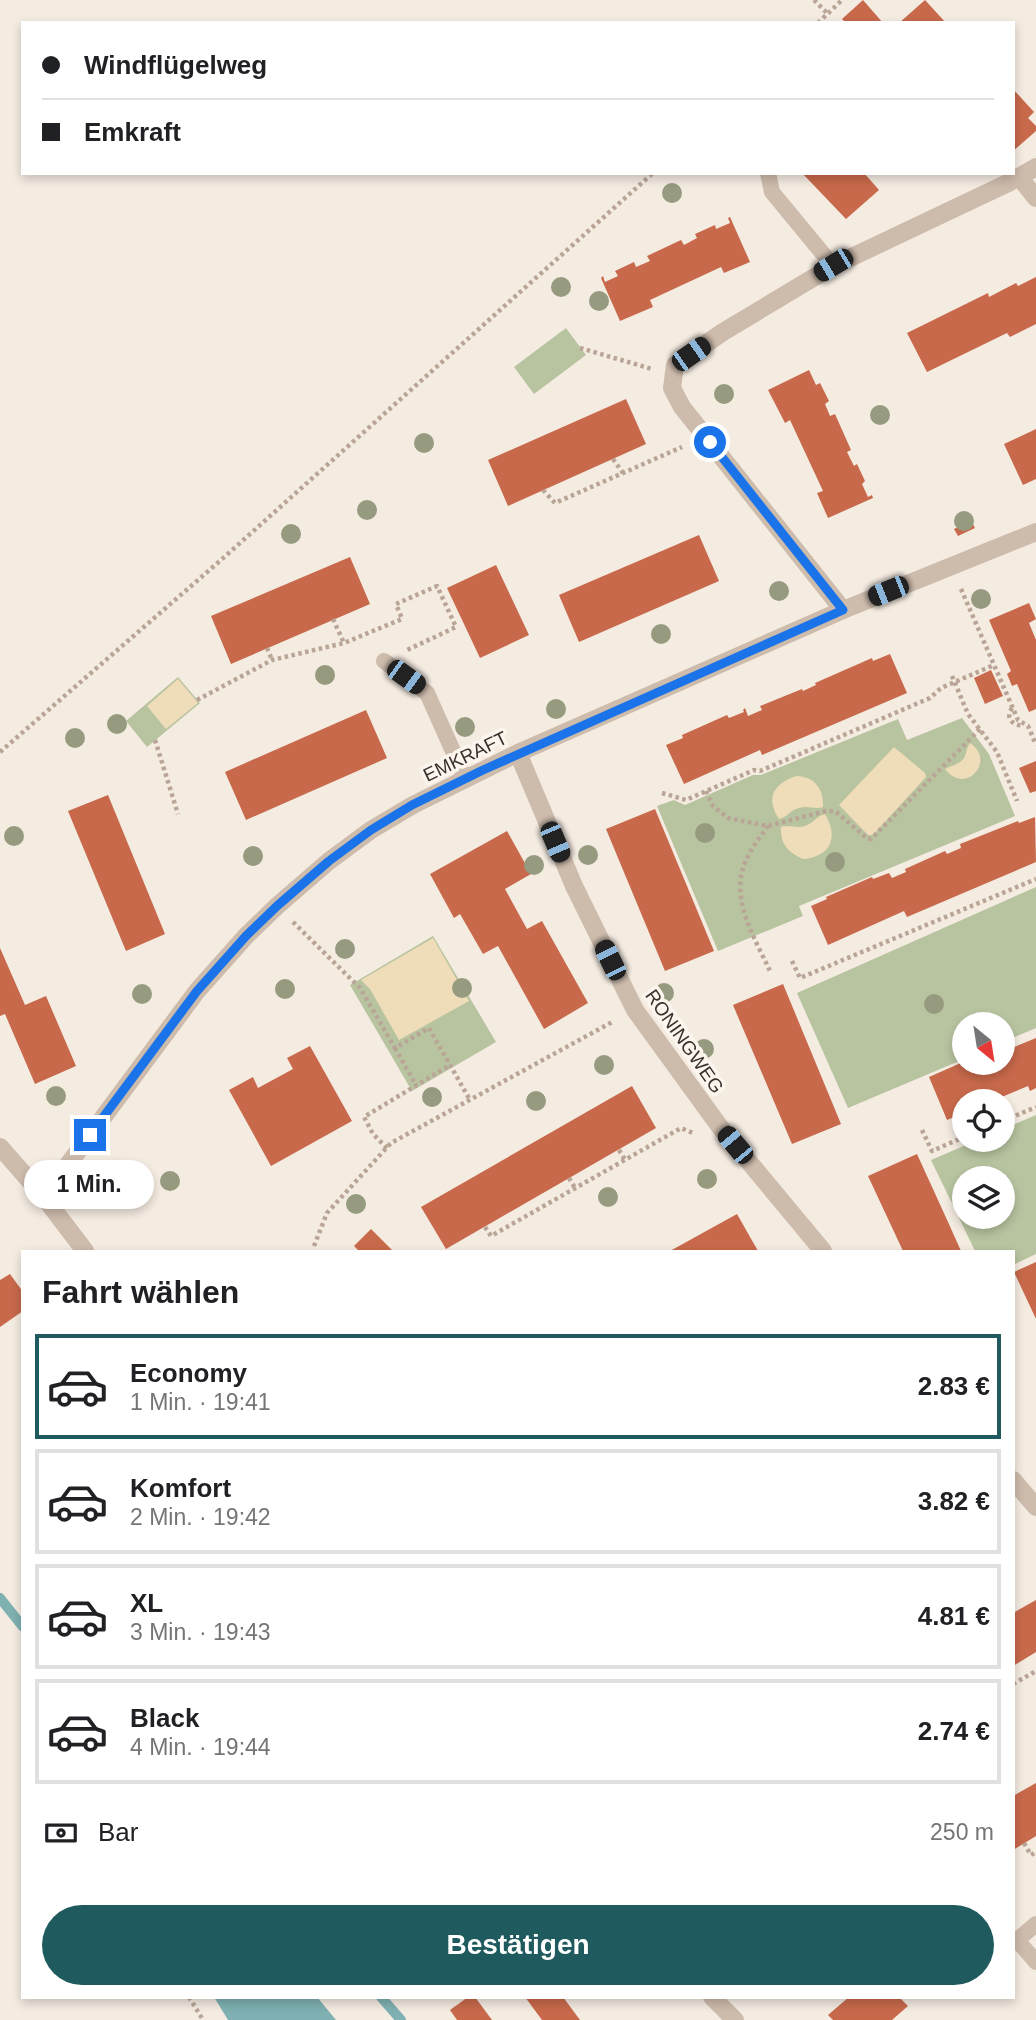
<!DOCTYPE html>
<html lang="de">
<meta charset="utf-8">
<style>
body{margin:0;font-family:Helvetica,sans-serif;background:#f6f6f6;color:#202124;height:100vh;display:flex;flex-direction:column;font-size:26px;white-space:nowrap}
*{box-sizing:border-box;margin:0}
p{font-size:23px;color:#757577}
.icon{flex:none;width:38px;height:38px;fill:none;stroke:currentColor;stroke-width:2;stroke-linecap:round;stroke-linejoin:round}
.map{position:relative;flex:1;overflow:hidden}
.panel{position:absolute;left:21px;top:1250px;width:994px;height:749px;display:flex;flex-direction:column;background:#fff;border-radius:0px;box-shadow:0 4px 10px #0003}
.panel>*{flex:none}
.hud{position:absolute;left:21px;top:21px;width:994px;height:154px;border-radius:0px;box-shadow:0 4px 10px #0003;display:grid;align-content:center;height:154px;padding:0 21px;background:#fff}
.needle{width:46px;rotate:150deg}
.tools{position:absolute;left:952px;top:1012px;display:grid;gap:14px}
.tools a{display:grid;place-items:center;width:63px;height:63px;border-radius:50%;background:#fff;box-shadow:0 4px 10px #0003;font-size:35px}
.end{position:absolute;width:32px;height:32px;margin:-16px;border:9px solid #1a73e8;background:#fff;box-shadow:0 0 0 4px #fff}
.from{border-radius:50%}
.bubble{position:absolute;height:49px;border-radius:24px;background:#fff;box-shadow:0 4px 10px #0003;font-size:23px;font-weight:700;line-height:49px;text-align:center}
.car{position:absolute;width:21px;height:42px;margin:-21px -10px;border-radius:9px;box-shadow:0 0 5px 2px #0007;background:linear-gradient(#222 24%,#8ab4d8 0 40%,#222 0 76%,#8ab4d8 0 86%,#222 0)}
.hud b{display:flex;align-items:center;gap:24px;height:66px;font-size:26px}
.hud b+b{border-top:2px solid #e0e0e0}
.hud i{width:18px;height:18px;background:#202124}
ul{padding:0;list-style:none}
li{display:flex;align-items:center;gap:21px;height:105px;margin:0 14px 10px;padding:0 7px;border:4px solid #e0e0e0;border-radius:0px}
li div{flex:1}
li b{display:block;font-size:26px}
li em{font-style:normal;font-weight:700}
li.active{border-color:#1f5a5e}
li>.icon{width:63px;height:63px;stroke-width:1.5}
h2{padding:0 21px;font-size:32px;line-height:84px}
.pay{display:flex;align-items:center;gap:18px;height:77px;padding:0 21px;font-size:26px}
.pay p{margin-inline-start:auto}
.action{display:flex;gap:14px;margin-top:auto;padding:14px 21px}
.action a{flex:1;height:80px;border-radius:42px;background:#1f5a5e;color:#fff;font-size:28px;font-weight:700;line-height:80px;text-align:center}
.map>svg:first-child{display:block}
.green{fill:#b8c4a0;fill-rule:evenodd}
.sand{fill:#efdcb8}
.water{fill:#7fb0b2}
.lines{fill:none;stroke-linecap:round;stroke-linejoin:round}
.stream{stroke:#7fb0b2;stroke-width:10}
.building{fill:#c8694b}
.path{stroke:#b9a596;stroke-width:4.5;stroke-dasharray:3.5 3.5;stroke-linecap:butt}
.lane{stroke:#cdbbac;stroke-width:16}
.street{stroke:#cdbbac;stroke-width:18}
.tree{fill:#969b7f}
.route{stroke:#1a73e8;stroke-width:9}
.labels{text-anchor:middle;stroke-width:7;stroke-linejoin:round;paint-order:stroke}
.street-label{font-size:19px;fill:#3b302b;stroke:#fbf5ee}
</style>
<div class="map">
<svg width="1036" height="2020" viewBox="0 0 1036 2020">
<rect width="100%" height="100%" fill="#f4ebe1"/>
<g class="green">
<polygon points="566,328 586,355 534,394 514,367"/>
<polygon points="178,677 200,703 147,747 126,721"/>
<polygon points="962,718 989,754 1015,816 799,906 803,916 718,951 657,806 674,800 685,805 753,775 761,775 898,719 907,740"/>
<polygon points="1036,887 1036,1028 1003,1042 1003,1024 964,1024 964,1059 848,1108 797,993"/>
<polygon points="433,936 496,1042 412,1091 350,985"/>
<path d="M1036,1115V1254L1013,1265V1251H975L931,1160L980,1139H1003V1129ZM964,1178H1003V1216H964Z"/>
</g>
<g class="sand">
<polygon points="178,679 198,703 166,729 147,706"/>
<path d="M970,743C997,761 965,796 945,769C950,766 959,765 964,758C967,753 966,748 970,743Z"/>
<polygon points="894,747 925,773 926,777 873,835 868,835 839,805"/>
<path d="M796,776C815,776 824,790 823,807C815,810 808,805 799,808C790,810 788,817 779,819C765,797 774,784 796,776Z"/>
<path d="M825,814C839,837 831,857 803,859C788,852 780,844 781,827C789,824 796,829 805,826C813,823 817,816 825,814Z"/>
<polygon points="433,938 469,1001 399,1040 370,989 361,980"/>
</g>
<polygon class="water" points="214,1997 317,1997 336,2020 228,2020"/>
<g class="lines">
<g class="stream">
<polyline points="0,1598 23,1627"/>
<polyline points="381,1997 401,2020"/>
</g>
</g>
<g class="building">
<polygon points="863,0 883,23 846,23 842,19"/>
<polygon points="925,0 946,23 899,23"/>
<polygon points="1013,89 1034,112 1028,118 1036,126 1036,131 1013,151"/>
<polygon points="802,173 864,173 879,190 846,219"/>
<polygon points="730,217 750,262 724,273 721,267 650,300 653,307 620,321 601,278 603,276 605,282 618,276 615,271 634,262 636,267 650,261 647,256 681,240 684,245 697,238 695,234 715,225 716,229 730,223 728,218"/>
<polygon points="1036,277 1036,324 1010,337 1007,333 927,372 907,333 988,293 989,297 1016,283 1018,286"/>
<polygon points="809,370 816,385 820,383 829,401 825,404 830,416 835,414 851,450 847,452 854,466 857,464 865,481 862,484 868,497 872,495 873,498 828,518 817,493 823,491 790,420 785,423 768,390"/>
<polygon points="626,399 646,444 508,506 488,460"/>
<polygon points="1036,429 1036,479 1023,485 1004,444"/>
<polygon points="971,521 975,528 958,536 954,529"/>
<polygon points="699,535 719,581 579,642 559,595"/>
<polygon points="350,557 370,604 231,664 211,616"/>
<polygon points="496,565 529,635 480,658 447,588"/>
<polygon points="1029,603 1036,619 1029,623 1036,640 1036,709 1029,712 1017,684 1012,686 1007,674 1011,671 989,620"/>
<polygon points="890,654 907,693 762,755 760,750 684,784 666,745 683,738 682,735 727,715 729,718 744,712 743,710 745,708 748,716 762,710 760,706 802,689 803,691 816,685 815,683 872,658 873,661"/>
<polygon points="991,670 1003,696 985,704 974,678"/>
<polygon points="366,710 387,758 246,820 225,772"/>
<polygon points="1036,761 1036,791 1030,793 1019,768"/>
<polygon points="108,795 165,934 126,951 68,811"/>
<polygon points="655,809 714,951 665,971 606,829"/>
<polygon points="1035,817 1036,862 907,917 904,911 828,945 811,906 827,899 826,897 872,877 873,879 889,873 892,878 906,872 905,869 945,851 947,854 961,848 960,844 1018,821 1019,823"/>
<polygon points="507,831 531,874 505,889 527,929 542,921 588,1003 544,1029 498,946 483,954 460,914 454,918 430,874"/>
<polygon points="0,948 25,1005 46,996 76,1066 35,1084 5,1014 0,1016"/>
<polygon points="783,984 841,1124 792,1144 733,1005"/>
<polygon points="1036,1038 1036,1088 1030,1091 1028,1086 992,1101 964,1101 964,1113 947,1120 929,1077 963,1062 1003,1062 1003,1046 1009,1043 1012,1048"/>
<polygon points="310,1046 352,1121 271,1166 229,1090 253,1077 258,1088 293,1069 287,1058"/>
<polygon points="632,1086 656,1128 446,1249 421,1207"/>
<polygon points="917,1154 948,1222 961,1251 903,1251 868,1176"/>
<polygon points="737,1214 758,1251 670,1251"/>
<polygon points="371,1229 393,1251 359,1251 354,1246"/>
<polygon points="1036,1262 1036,1319 1014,1272"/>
<polygon points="10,1274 23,1292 23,1311 0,1327 0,1280"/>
<polygon points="1036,1600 1036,1652 1013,1666 1013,1613"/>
<polygon points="1036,1783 1036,1836 1013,1850 1013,1796"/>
<polygon points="468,1997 475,1997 492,2020 457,2020 450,2010"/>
<polygon points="525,1997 563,1997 580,2020 542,2020"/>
<polygon points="849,1997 899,1997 908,2006 892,2020 833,2020 828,2015"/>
</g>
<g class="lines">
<g class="path">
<polyline points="814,0 827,13"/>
<polyline points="818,23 842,0"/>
<polyline points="580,348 652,369"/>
<polyline points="613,459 623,473"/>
<polyline points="543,490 555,503 682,447"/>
<polyline points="961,589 1018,720 1028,726 1036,745"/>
<polyline points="333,619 344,643"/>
<polyline points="267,648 272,660"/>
<polyline points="952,676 968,714 997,752 1017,801"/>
<polyline points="197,700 272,660 344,643 402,619 396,604 437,586 456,627 405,651"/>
<path d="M1012,708L1009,713C1009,723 1016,725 1024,726"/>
<polyline points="155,740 178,814"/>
<polyline points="0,752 221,560 653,173"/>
<polyline points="706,791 713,806 728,818 768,826 826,811 835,811 868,839 871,839 980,729"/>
<polyline points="662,793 686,800 754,770 760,771 930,698 941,688 994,665"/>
<path d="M768,826C759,839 748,852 743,868C732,902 756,941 770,971"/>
<polyline points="293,922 360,988 395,1048 429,1028 470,1100"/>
<polyline points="792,961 800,978 1036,879"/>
<polyline points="395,1048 416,1085"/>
<polyline points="1003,1121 1036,1107"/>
<polyline points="922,1130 932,1151 964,1137"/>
<polyline points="387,1148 373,1134 364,1117 450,1065"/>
<polyline points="619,1150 625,1160"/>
<polyline points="569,1178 575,1188"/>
<polyline points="485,1227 491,1236 681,1128 693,1133"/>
<polyline points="314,1246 327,1213 391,1143 614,1021"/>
<polyline points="1013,1684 1036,1671"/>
<polyline points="1024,1843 1031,1855 1036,1852"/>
<polyline points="189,1997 203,2020"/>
</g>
<g class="lane">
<polyline points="768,173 772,192 833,266"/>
<polyline points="384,661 427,693 465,778"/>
<polyline points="1036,1924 1017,1940 1036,1962"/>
</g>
<g class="street">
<polyline points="1019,177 1036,198"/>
<polyline points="843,610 682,407 672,388 675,365 723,332 833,266 1010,182 1036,167"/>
<polyline points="518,753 574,886 635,1010 720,1127 823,1251"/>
<polyline points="0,1147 44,1197 85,1251"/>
<polyline points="44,1197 197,991 246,936 277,906 329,861 371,830 413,805 518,753 843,610 1036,532"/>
<polyline points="1013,1480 1036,1507"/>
<polyline points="712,1997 735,2020"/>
</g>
</g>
<g class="tree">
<circle cx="672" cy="193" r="10"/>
<circle cx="561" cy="287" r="10"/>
<circle cx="599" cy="301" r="10"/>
<circle cx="724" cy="394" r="10"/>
<circle cx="880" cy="415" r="10"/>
<circle cx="424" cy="443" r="10"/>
<circle cx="367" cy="510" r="10"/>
<circle cx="964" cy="521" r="10"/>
<circle cx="291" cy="534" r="10"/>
<circle cx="779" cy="591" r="10"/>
<circle cx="981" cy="599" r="10"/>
<circle cx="661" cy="634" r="10"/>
<circle cx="325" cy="675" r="10"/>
<circle cx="556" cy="709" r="10"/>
<circle cx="117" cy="724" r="10"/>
<circle cx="465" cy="727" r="10"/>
<circle cx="75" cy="738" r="10"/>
<circle cx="705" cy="833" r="10"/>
<circle cx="14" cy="836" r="10"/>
<circle cx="588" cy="855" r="10"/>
<circle cx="253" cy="856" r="10"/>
<circle cx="835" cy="862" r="10"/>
<circle cx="534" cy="865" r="10"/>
<circle cx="345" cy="949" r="10"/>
<circle cx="462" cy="988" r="10"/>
<circle cx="285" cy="989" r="10"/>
<circle cx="664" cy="993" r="10"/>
<circle cx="142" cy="994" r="10"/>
<circle cx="934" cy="1004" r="10"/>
<circle cx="704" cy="1049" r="10"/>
<circle cx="604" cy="1065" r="10"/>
<circle cx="56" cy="1096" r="10"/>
<circle cx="432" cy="1097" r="10"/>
<circle cx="536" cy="1101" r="10"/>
<circle cx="707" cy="1179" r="10"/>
<circle cx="170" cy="1181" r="10"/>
<circle cx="109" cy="1193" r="10"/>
<circle cx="608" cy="1197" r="10"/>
<circle cx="356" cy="1204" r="10"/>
</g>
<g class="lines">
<polyline class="route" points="90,1135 197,991 246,936 277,906 329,861 371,830 412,805 483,770 843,610 710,442"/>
</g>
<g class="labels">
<g class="street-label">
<text transform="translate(465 756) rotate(-26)" y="7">EMKRAFT</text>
<text transform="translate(685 1041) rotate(55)" y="7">RONINGWEG</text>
</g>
</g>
</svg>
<div class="tools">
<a><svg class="needle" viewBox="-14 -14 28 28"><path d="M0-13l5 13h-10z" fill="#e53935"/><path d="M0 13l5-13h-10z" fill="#757577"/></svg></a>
<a><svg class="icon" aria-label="locate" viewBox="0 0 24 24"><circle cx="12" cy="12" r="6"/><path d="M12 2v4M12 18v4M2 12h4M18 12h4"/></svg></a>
<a><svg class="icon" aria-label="layers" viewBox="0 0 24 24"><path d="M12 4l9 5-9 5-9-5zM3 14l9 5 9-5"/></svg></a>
</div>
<i class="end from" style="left:710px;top:442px"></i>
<i class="end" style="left:90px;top:1135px"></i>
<div class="bubble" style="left:24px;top:1160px;width:130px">1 Min.</div>
<i class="car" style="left:833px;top:265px;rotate:239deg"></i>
<i class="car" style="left:691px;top:354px;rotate:55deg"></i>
<i class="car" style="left:888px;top:591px;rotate:248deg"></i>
<i class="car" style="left:406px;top:677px;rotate:126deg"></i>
<i class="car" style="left:555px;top:842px;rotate:157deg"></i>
<i class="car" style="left:610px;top:960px;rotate:334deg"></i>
<i class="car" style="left:735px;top:1145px;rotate:320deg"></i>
<div class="hud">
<b><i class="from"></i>Windflügelweg</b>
<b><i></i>Emkraft</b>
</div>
<section class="panel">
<h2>Fahrt wählen</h2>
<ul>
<li class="active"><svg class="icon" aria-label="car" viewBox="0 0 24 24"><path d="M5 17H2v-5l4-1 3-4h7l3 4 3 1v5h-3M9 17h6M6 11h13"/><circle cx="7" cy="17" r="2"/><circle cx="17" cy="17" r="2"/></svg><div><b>Economy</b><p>1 Min. · 19:41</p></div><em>2.83 €</em></li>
<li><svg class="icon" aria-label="car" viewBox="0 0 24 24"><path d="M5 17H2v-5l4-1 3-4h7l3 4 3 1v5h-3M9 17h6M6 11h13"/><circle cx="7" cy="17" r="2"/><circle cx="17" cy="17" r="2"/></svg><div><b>Komfort</b><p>2 Min. · 19:42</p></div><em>3.82 €</em></li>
<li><svg class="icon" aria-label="car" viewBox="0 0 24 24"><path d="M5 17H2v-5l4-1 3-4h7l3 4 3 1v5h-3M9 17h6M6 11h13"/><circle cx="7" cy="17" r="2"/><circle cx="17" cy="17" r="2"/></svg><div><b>XL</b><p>3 Min. · 19:43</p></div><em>4.81 €</em></li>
<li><svg class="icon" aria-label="car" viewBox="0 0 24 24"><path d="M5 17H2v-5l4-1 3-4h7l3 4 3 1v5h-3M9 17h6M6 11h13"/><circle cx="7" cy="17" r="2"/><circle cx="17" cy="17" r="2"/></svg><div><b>Black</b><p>4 Min. · 19:44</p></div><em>2.74 €</em></li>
</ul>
<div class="pay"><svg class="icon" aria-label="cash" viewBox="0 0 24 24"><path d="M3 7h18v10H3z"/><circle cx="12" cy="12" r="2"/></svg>Bar<p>250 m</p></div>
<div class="action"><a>Bestätigen</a></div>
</section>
</div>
